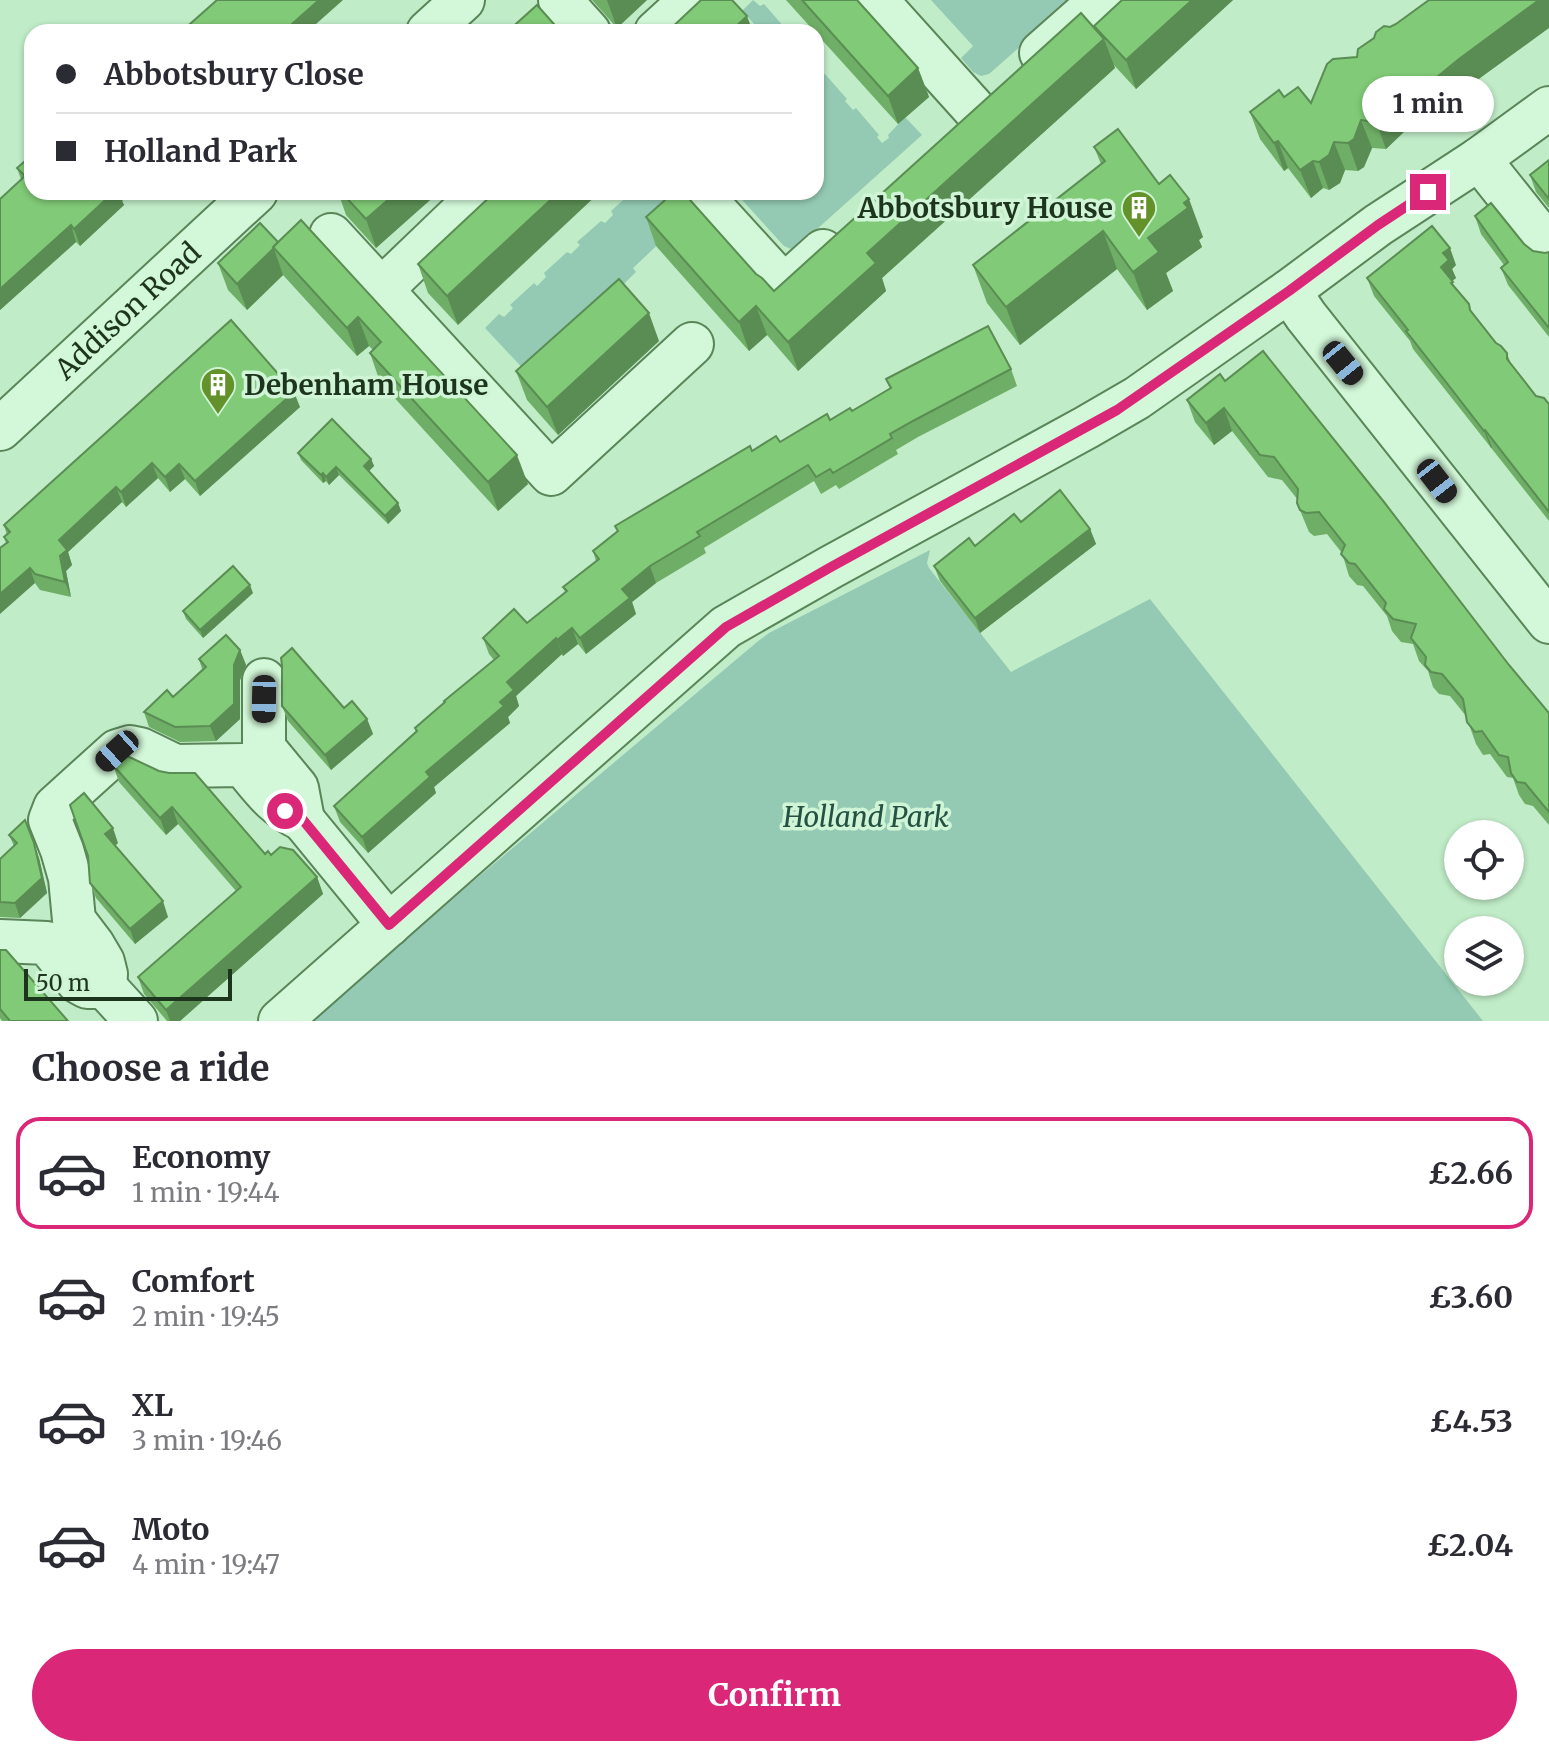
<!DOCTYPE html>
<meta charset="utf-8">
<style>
body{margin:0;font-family:Merriweather,serif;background:#f7f7f7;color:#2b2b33;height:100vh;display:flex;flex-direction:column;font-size:30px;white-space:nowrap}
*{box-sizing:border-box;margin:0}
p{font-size:26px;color:#7c7c81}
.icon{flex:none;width:44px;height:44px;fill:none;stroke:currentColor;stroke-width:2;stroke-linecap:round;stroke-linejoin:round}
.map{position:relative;height:1021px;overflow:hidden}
.details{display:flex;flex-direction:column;background:#fff;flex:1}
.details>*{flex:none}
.hud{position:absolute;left:24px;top:24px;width:800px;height:176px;border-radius:24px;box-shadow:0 2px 6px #0004;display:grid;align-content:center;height:176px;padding:0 32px;background:#fff}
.fabs{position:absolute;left:1444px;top:820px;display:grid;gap:16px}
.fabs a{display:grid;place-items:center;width:80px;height:80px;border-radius:50%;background:#fff;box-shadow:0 2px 6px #0004;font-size:40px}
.scale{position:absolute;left:24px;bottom:20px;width:208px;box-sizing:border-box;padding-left:8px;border:4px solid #1e351d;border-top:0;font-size:22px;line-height:28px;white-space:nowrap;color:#1e351d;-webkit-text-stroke:6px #cff4d6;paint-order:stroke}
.end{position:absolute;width:36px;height:36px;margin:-18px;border:10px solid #db2777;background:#fff;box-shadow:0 0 0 4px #fff}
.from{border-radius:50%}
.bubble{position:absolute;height:56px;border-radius:28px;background:#fff;box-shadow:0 2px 6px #0004;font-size:26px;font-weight:700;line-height:56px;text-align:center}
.car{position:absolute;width:24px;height:48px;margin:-24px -12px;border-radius:10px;box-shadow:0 0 6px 2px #0007;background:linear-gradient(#222 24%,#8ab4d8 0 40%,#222 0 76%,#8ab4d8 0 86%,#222 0)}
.hud b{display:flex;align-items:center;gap:28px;height:76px;font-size:30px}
.hud b+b{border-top:2px solid #e1e1e2}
.hud i{width:20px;height:20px;background:#2b2b33}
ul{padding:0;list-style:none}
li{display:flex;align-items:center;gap:24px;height:112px;margin:0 16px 12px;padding:0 16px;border:4px solid transparent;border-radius:24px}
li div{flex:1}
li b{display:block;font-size:30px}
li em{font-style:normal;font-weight:700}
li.current{border-color:#db2777}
li>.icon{width:72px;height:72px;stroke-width:1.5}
h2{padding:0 32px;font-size:36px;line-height:96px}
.cta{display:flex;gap:16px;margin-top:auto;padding:16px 32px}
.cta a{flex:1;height:92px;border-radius:48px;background:#db2777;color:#fff;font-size:32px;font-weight:700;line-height:92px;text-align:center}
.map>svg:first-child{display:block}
.green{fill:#94cab3}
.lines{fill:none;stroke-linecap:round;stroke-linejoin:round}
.minor-casing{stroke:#598558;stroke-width:46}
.minor{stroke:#d3f8d9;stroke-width:42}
.wall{fill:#6fae66}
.shaded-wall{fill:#5a8d53}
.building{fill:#81ca77;stroke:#5a8d53;stroke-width:2}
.route{stroke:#db2777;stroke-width:10}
.labels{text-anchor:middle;stroke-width:7;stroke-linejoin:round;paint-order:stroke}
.poi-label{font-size:28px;font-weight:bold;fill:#1e351d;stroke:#cff4d6;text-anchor:end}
.street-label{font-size:28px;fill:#1e351d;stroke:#cff4d6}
.park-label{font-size:28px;font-style:italic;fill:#245144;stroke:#cff4d6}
</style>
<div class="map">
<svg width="1549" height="1021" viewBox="0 0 1549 1021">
<rect width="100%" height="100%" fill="#c0ecc7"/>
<g class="green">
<polygon points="753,0 760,6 764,4 785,28 783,32 762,32 742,11"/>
<polygon points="931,0 1073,0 989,74 981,76 973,72 961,58 973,46"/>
<polygon points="816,70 822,76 825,74 847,99 845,101 853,110 856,108 879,135 877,137 882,143 889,138 888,135 905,117 922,135 797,247 791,249 784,246 735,192 816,192"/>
<polygon points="632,192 714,192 633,268 636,272 530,376 485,328 499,314 504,317 513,308 510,305 534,283 537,286 546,277 544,273 567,252 571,254 580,245 577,242 601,221 605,223 613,215 611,211"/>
<polygon points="930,550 927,563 929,568 1011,672 1150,599 1483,1021 313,1021 470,884 757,642 769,633"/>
</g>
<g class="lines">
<defs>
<g id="minor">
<polyline points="560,0 589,32"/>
<polyline points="876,0 976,111"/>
<polyline points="428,32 463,0"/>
<polyline points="656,32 691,0"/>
<polyline points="1041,53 1101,0"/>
<polyline points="1479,159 1549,247"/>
<polyline points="710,205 784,286 823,251"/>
<polyline points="331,235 551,474 692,344"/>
<polyline points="382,289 483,192"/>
<polyline points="1289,291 1306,316 1549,622"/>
<path id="s1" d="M0,429L256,192"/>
<polyline points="303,820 389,925"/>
<path d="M0,941L47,943L78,982L87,987H105L106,974L103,962L93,945L74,920L70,878L62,850L50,820L55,807L117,751L130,747L140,749L175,766L243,765C264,790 273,805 303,820L297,788L264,748V680"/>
<polyline points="105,987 136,1021"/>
<polyline points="280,1021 726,627 831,567 1087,427 1137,398 1289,291 1378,225 1479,159 1549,108"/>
</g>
</defs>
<use href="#minor" class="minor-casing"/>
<use href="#minor" class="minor"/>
</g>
<g class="wall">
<polygon points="592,0 647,0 617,28"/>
<polygon points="786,0 857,0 918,68 929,97 898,124"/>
<polygon points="1122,0 1233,0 1136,89 1113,64 1115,68 882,278 886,291 798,371 767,335 749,351 656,246 646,217 756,274 774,291 1095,29 1094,26"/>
<polygon points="1528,42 1469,86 1436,114 1432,112 1408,130 1406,130 1386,149 1372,148 1364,167 1358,171 1345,170 1340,183 1329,190 1323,188 1311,198 1288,168 1284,171 1260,139 1250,112 1284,97 1311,103"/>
<polygon points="1094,147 1159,184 1203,237 1199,240 1202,247 1166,273 1173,291 1147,310 1117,269 1020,345 987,303 973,265 1101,164"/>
<polygon points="1549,160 1549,208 1536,192 1530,175"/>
<polygon points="17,168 122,201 124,205 80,246 76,242 0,310 0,199 21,179"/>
<polygon points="338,192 439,192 376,248 346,215"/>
<polygon points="495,192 458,325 428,293 418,264"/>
<polygon points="1475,216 1524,244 1533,251 1545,253 1549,252 1549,337 1508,285 1501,268 1504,265 1481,234"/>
<polygon points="301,220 528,484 498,511 380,382 370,353 373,350 369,346 357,356 283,275 247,310 228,290 218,263 278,242"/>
<polygon points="1456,265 1452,269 1456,278 1452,281 1455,288 1469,304 1473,315 1496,343 1507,353 1511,364 1536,396 1549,404 1549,521 1413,349 1410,341 1374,296 1367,278"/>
<polygon points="231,320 300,407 200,496 185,479 170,492 158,478 126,507 122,502 68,552 72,565 66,571 71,597 40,590 6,543 4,537 7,535 4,525"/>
<polygon points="659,341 558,435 527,400 516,371"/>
<polygon points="1011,369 1017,386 918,437 896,450 898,454 839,489 836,485 821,494 814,481 704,548 706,553 656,583 632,602 636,614 586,654 578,644 563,656 562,654 516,696 519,706 508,717 510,723 434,787 436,793 368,853 340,822 334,806 416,732 415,728 494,660 489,654 483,638 527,623 565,592 563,587 596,561 593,551 617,531 615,526 752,451 780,442 852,411 890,388 886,379"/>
<polygon points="1225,381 1509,665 1549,713 1549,825 1533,806 1525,804 1519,795 1513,778 1507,777 1490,754 1483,755 1476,744 1466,716 1450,696 1439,694 1433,687 1428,671 1419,661 1413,644 1401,642 1392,631 1387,616 1363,586 1357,585 1349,576 1342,553 1327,534 1314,536 1309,532 1297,503 1298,500 1282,480 1268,477 1232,431 1214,445 1195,422 1187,400"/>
<polygon points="298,453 371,459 374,466 369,471 398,503 401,511 388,524 339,475 329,485 326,481 323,483 301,460"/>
<polygon points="1021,522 1090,529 1096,544 980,633 940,581 934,566"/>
<polygon points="253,593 203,638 186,619 183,611"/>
<polygon points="240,650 246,665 240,680 240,719 216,741 180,742 149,727 144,712 173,697 202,669 199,659"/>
<polygon points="282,706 344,708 367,719 373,734 331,770 288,721"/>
<polygon points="113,765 265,854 317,877 323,894 180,1021 167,1021 144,994 138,977 236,891 178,824 166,835 119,782"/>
<polygon points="9,835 39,858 47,893 20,918 0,917 0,859 14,846"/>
<polygon points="118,843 115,846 168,917 135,944 96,898 90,883 88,856"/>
<polygon points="0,950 68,1021 2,1021 0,1018"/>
</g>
<g class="shaded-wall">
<polygon points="319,0 343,0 307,32 283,32"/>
<polygon points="607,0 647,0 617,28"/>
<polygon points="1192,0 1233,0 1136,89 1126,60"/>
<polygon points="1539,0 1549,0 1549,28 1469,86 1436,114 1426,86 1459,59"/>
<polygon points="747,16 753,32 730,32"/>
<polygon points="1104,39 1115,68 882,278 886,291 798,371 788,342 867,253"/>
<polygon points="918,68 929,97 898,124 888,96"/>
<polygon points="1422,84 1432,112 1408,130 1398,103"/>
<polygon points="1396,102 1406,130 1386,149 1376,122"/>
<polygon points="1361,120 1372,148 1364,167 1358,171 1348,143"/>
<polygon points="1278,141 1288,168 1284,171 1274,143"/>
<polygon points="1334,142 1345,170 1340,183 1329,190 1319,162"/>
<polygon points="1313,161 1323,188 1311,198 1300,170"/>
<polygon points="114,192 132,192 122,201 124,205 80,246 74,229"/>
<polygon points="397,192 439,192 376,248 366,219"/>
<polygon points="559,192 600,192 458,325 447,296"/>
<polygon points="1189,199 1203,237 1199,240 1202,247 1166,273 1173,291 1147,310 1133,272 1148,238"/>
<polygon points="71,225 76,242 0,310 0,289"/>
<polygon points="1103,231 1117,269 1020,345 1006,307"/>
<polygon points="1450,248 1456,265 1452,269 1456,278 1447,285 1441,267 1443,253"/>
<polygon points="274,249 283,275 247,310 237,284"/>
<polygon points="756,306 767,335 749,351 739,322"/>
<polygon points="649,313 659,341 558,435 547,407"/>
<polygon points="358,317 369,346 357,356 347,328"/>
<polygon points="294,392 300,407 200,496 195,481"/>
<polygon points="1224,408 1232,431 1214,445 1206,423"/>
<polygon points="1485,430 1492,447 1491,448 1484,431"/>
<polygon points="517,455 528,484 498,511 488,482"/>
<polygon points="371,459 374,466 367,473 364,466"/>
<polygon points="152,463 158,478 126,507 121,492"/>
<polygon points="179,464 185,479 170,492 165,477"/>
<polygon points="336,467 339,475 329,485 326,477"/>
<polygon points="323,473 326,481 323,483 321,475"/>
<polygon points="116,487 122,502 68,552 72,565 66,571 71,597 65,582 59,540"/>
<polygon points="398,503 401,511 388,524 385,516"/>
<polygon points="1090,529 1096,544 980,633 975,618"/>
<polygon points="650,566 656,583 632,602 636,614 586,654 580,638 622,589"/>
<polygon points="30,568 35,583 0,614 0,594"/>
<polygon points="250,585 253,593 203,638 200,630"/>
<polygon points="572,628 578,644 563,656 557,640"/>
<polygon points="556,638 562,654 516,696 519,706 508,717 510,723 434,787 436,793 368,853 362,837 426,772 507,682"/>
<polygon points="240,650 246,665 240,680 240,719 216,741 210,726"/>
<polygon points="367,719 373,734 331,770 325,755"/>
<polygon points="172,807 178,824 166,835 160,818"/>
<polygon points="113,828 118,843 111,849 105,834"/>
<polygon points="34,843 39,858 47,893 20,918 15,903"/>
<polygon points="317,877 323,894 180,1021 170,1021 166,1010"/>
<polygon points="163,901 168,917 135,944 130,929"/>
</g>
<g class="building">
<polygon points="217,0 319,0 283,32 181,32"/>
<polygon points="701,0 732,0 747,16 730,32 667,32"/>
<polygon points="802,0 857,0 918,68 888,96"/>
<polygon points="1122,0 1192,0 1126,60 1094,26"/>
<polygon points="1429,0 1539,0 1459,59 1426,86 1422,84 1398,103 1396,102 1376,122 1361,120 1354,139 1348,143 1334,142 1329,155 1319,162 1313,161 1300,170 1278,141 1274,143 1250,112 1279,90 1284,97 1298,87 1311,103 1327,64 1333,59 1357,57 1358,49 1374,38 1376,32 1384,26 1390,27 1396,24"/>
<polygon points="537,5 561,32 507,32"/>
<polygon points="1081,13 1104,39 867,253 876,263 788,342 756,306 739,322 646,217 674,192 683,192 756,274 762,278 774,291"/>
<polygon points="1118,129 1159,184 1170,175 1189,199 1184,203 1188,208 1148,238 1159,252 1133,272 1103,231 1006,307 973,265 1105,161 1094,147"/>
<polygon points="32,155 32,192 114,192 74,229 71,225 0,289 0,199 25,176 17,168"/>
<polygon points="1549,160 1549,199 1530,175"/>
<polygon points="341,192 397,192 366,219"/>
<polygon points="495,192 559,192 447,296 418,264"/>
<polygon points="1491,203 1524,244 1533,251 1545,253 1549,252 1549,328 1501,268 1508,262 1475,216"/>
<polygon points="301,220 517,455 488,482 370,353 381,342 358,317 347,328 273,247"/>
<polygon points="260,223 278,242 273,247 274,248 237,284 218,263"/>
<polygon points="1432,226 1450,248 1443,253 1449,260 1441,267 1453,282 1451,283 1469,304 1470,310 1496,343 1501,346 1507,353 1507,359 1536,396 1544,398 1549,404 1549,512 1485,430 1484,431 1446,382 1406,331 1408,330 1367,278"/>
<polygon points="619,279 649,313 547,407 516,371"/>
<polygon points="231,320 294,392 195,481 179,464 165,477 152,463 121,492 116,487 59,540 67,550 60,556 65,582 35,574 30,568 0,594 0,548 8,542 4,537 10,532 4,525"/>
<polygon points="988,326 1011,369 913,421 890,434 892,438 833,473 830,469 816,477 808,465 697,532 700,536 650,566 622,589 630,598 580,638 572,628 557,640 556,638 507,682 514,690 500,702 504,706 426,772 430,777 362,837 334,806 417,731 415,728 445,702 444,701 499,656 483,638 514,609 527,623 567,591 563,587 599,559 593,551 618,531 615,526 750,446 752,451 776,436 780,442 827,414 830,420 850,408 852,411 891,388 886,379"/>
<polygon points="1263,351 1384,502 1509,665 1549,713 1549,812 1525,783 1517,782 1511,773 1508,757 1499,755 1482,731 1475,732 1467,722 1463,699 1442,674 1431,672 1425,665 1426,657 1411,638 1416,624 1393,619 1384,609 1386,603 1355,564 1349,563 1341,554 1345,545 1319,512 1306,513 1300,510 1297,503 1298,489 1274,457 1260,455 1224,408 1206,423 1187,400 1220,374 1225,381"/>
<polygon points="332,419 371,459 364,466 398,503 385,516 336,467 326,477 323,473 321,475 298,453"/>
<polygon points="1060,490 1090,529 975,618 934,566 969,538 975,546 1014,514 1021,522"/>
<polygon points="233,566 250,585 200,630 183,611"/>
<polygon points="226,635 240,650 234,665 234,704 210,726 175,727 144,712 167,690 173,697 206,667 199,659"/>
<polygon points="292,648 344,708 352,701 367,719 325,755 282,706 282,665 281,658"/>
<polygon points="125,755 159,771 169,773 195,773 265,854 268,851 271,855 280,847 293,850 317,877 166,1010 138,977 241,887 172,807 160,818 113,765"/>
<polygon points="84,793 113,828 105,834 163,901 130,929 90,883 88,856 70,805"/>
<polygon points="25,820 34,843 42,878 15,903 0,902 0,859 17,843 9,835"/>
<polygon points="0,950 6,950 68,1021 10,1021 0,1009"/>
</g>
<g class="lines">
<polyline class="route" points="285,811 303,820 389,925 726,627 831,567 1117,410 1289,291 1378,225 1428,192"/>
</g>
<defs>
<symbol id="building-pin" viewBox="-11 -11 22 30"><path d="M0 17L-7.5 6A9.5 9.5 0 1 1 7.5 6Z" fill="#63922a" stroke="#cff4d6"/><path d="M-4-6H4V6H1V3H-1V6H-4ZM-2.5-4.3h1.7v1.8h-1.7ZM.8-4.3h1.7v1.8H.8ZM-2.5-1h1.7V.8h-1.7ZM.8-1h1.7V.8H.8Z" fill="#fff"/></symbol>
</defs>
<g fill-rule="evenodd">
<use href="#building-pin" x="1119" y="188" width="40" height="54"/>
<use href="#building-pin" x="198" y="365" width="40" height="54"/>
</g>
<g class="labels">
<g class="poi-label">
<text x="1113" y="218">Abbotsbury House</text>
<text x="244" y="395" text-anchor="start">Debenham House</text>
</g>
<g class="street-label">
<text dy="10" stroke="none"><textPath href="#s1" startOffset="174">Addison Road</textPath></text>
</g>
<g class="park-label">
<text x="866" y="827">Holland Park</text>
</g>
</g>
</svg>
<div class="fabs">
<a><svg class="icon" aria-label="locate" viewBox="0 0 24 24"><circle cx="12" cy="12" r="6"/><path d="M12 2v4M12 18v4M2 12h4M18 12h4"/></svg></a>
<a><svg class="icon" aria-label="layers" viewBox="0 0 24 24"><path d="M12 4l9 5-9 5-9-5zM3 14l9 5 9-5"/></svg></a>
</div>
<div class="scale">50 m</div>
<i class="end from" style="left:285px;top:811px"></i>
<i class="end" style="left:1428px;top:192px"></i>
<div class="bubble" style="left:1362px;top:76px;width:132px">1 min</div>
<i class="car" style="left:1343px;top:363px;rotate:141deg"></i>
<i class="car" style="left:1437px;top:481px;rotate:142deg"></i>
<i class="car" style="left:264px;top:699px;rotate:181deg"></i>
<i class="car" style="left:117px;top:751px;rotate:228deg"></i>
<div class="hud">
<b><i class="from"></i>Abbotsbury Close</b>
<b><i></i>Holland Park</b>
</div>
</div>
<section class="details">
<h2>Choose a ride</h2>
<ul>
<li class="current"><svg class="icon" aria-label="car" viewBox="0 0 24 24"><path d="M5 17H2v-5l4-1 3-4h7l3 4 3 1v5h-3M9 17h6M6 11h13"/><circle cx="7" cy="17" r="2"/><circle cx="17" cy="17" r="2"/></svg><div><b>Economy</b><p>1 min · 19:44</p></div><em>£2.66</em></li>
<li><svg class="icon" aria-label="car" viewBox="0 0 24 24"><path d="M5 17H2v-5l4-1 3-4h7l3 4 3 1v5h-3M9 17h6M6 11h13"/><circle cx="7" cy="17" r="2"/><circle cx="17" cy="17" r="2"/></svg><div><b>Comfort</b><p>2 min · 19:45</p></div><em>£3.60</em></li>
<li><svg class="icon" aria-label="car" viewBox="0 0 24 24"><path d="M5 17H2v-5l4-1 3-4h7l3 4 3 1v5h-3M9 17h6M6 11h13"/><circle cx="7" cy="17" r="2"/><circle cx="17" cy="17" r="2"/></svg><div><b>XL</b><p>3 min · 19:46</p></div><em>£4.53</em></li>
<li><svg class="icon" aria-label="car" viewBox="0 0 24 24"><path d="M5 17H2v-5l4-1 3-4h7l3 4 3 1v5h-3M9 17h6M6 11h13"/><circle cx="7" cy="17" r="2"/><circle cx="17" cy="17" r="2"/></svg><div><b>Moto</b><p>4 min · 19:47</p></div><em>£2.04</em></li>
</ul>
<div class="cta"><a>Confirm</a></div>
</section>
